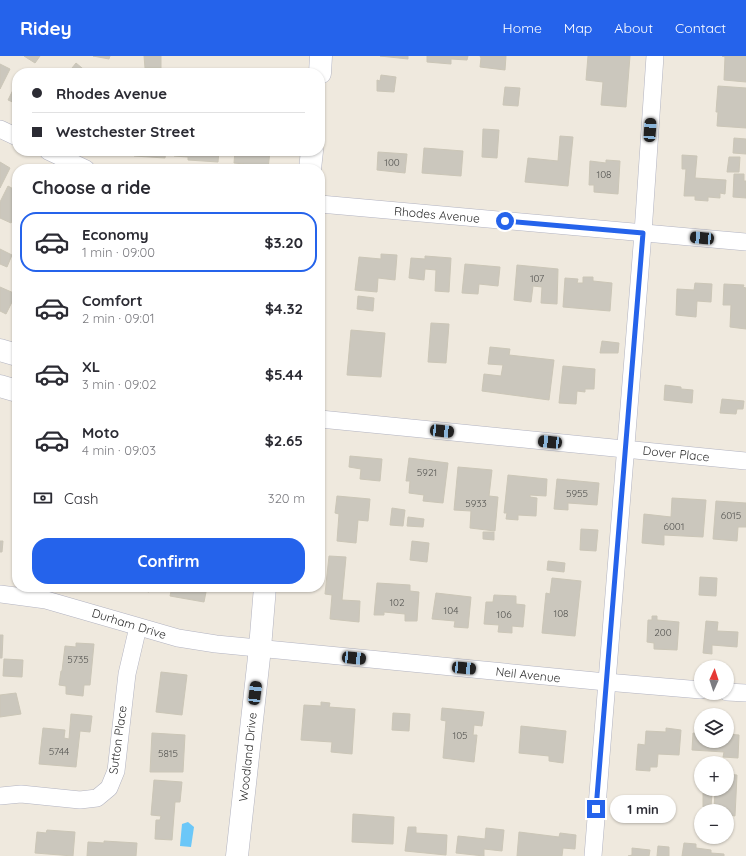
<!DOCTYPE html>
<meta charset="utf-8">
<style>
body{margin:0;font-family:Quicksand,sans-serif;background:#f2f2f3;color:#2b2b33;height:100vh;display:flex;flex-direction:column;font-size:15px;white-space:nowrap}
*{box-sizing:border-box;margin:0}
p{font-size:13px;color:#7c7c81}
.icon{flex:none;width:22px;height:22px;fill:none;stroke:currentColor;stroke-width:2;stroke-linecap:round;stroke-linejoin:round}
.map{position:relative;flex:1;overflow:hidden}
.drawer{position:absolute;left:12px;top:108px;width:313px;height:428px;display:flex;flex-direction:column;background:#fff;border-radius:16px;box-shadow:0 1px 3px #0004}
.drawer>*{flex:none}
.hud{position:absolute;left:12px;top:12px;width:313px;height:88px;border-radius:16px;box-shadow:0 1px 3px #0004;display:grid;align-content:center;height:88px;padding:0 20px;background:#fff}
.needle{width:26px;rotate:3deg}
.fabs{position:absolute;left:694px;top:604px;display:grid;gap:8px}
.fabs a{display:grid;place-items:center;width:40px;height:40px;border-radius:50%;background:#fff;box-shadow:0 1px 3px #0004;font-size:20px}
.end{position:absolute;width:18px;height:18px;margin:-9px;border:5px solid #2563eb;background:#fff;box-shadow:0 0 0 2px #fff}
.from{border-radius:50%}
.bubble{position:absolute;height:28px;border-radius:14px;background:#fff;box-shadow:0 1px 3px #0004;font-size:13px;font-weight:700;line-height:28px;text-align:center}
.car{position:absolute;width:12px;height:24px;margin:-12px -6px;border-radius:5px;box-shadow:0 0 3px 1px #0007;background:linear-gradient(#222 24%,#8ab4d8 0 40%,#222 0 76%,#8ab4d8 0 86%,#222 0)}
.hud b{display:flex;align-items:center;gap:14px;height:38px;font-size:15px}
.hud b+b{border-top:1px solid #e1e1e2}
.hud i{width:10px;height:10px;background:#2b2b33}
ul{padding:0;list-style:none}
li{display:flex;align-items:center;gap:12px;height:60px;margin:0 8px 6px;padding:0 12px;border:2px solid transparent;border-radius:16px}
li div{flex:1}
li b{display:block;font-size:15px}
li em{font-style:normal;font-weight:700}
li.current{border-color:#2563eb}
li>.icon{width:36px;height:36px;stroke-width:1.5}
h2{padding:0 20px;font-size:18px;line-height:48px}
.pay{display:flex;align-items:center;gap:10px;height:44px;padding:0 20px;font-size:15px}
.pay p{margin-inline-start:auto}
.action{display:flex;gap:8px;margin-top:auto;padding:8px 20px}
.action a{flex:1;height:46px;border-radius:16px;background:#2563eb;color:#fff;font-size:16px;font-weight:700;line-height:46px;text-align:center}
header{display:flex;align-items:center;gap:24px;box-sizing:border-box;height:56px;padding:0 20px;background:#2563eb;color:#fff}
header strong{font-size:19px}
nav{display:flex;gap:22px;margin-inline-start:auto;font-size:14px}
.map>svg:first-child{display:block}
.water{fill:#6bc7f8}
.building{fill:#cbc7bd;stroke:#cbc6b7}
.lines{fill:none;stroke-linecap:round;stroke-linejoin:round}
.street-casing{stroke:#b2b3c1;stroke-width:18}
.secondary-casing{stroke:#b2b3c1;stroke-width:23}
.street{stroke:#fff;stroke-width:17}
.secondary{stroke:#fff;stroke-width:22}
.route{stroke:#2563eb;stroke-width:5}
.labels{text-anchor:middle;stroke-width:3.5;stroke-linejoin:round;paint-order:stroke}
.number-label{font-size:10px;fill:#545451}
.street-label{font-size:12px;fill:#2d2d2d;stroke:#fff}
</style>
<header>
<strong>Ridey</strong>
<nav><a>Home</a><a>Map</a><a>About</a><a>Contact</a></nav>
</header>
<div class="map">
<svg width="746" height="800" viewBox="0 0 746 800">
<rect width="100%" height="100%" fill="#efe9de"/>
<polygon class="water" points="188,766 194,771 191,791 180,790 182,768"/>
<g class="building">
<polygon points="24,0 40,0 35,7"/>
<polygon points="93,0 110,0 109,3"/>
<polygon points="144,0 161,0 161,12 145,12"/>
<polygon points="380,0 408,0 408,3"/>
<polygon points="427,0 468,0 467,4 451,3 451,8 427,6"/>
<polygon points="480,0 506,0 505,14 480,11 481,2"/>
<polygon points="588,0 630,0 626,51 601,49 603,26 586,24"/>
<polygon points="722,0 746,0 746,26 724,24 725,1"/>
<polygon points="76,7 88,17 68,17"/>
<polygon points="0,8 10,13 0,33"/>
<polygon points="381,19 396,21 394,36 377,35 377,24 380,25"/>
<polygon points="17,26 17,48 8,44"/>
<polygon points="718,30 746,32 746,72 717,70 718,56 716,56"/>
<polygon points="505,31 520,32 518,50 503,49"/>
<polygon points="483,73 499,74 497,102 482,101"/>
<polygon points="560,80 573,81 568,130 525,126 528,102 558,105"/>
<polygon points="734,82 746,83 746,98 733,97"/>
<polygon points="424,92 463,95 461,120 422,117"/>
<polygon points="134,95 166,95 165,102 134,100"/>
<polygon points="174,95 219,95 218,106 188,104 188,101 174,100"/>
<polygon points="235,95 270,95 268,113 243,112 244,108 234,107"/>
<polygon points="378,96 407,98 405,117 377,114"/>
<polygon points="682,99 697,100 695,122 726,124 725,138 720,137 720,142 708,141 708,145 695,144 695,140 684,140 686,113 682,113"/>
<polygon points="729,101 740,101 739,116 727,116"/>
<polygon points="606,104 620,105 618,138 594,136 594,129 589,129 590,105 606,107"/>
<polygon points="0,106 10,112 0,132"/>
<polygon points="734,118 744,118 744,125 746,125 746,142 733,141"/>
<polygon points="8,130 17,135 17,165 13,163 11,167 0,162 0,146"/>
<polygon points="0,193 12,199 7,211 0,208"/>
<polygon points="381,198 397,199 395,224 378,222 377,236 355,234 359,201 381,203"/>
<polygon points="425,200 451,202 449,236 435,235 436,214 425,213 424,224 409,222 411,202 425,203"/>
<polygon points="465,208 500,211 498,230 479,228 478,238 462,237"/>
<polygon points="517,209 558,213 557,248 541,247 542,231 533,230 531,246 514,244"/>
<polygon points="583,221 593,221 593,225 612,227 610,255 563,251 565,222 578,223 577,227 583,227"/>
<polygon points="695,227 712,228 711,246 697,245 696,261 676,259 677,233 694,234"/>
<polygon points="724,228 744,229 743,231 746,232 746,273 730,271 731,249 723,249"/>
<polygon points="0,231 16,238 6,258 0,255"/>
<polygon points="358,240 374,242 373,255 357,253"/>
<polygon points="431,267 449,268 446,307 428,306"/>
<polygon points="351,274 385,277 381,321 347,319"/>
<polygon points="602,285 619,287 618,297 600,297"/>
<polygon points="490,291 510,293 509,299 554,304 549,344 482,335 484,318 501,320 503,309 488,308"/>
<polygon points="563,310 595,313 594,333 585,333 585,336 577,335 576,348 559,347"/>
<polygon points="665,329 681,331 681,333 693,334 692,347 664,344"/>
<polygon points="722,343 744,345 743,353 737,353 736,358 720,357"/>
<polygon points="350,400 382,403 380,425 360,423 361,413 349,411"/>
<polygon points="409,402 448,407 443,447 423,445 424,439 409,437 410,425 406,425"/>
<polygon points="458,411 492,414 489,440 498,441 495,475 470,472 471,455 454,454"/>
<polygon points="508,419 547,423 546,440 530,439 530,441 537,442 536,460 518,459 518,464 506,463 507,457 504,457"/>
<polygon points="557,423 599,427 597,449 568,447 568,454 554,453"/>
<polygon points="337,440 370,443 368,465 358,464 356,487 337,485 339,458 335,457"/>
<polygon points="672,442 706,444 703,481 664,479 664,489 642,487 644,458 671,461"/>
<polygon points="716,445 746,447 746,471 738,471 737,485 713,483"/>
<polygon points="392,452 405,454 403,470 390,469"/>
<polygon points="408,461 424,463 423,471 407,470"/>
<polygon points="581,473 598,474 596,495 580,494"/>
<polygon points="483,476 494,476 494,484 483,483"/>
<polygon points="0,485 3,485 2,496 0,496"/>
<polygon points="412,485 429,487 427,506 410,504"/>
<polygon points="329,500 346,501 342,544 360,545 359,566 330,563 332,539 325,538"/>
<polygon points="548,505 565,507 564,516 547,514"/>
<polygon points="700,521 717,522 716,540 699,539"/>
<polygon points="552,522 581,525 575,580 542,577 546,537 550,538"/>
<polygon points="377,527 410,529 410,535 419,536 417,565 405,565 405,558 384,556 384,559 374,559"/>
<polygon points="132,531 150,531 149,536"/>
<polygon points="172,531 207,531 204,546 170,540"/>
<polygon points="436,537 471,541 468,572 454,571 455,565 432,563"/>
<polygon points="494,539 516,540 516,548 525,549 523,571 512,570 512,577 498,576 499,569 484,568 486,546 493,546"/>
<polygon points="652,560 657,560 657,564 679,566 677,594 654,593 654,587 647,586 648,564 652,564"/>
<polygon points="706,565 718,566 717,575 738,576 737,591 712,589 712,598 703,597"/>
<polygon points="0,579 3,579 2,602 0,602"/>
<polygon points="76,587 94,588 90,629 84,629 83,640 66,638 66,630 59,629 61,615 62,615 65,590 76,591"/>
<polygon points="4,603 23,604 22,621 3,620"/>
<polygon points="161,616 187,619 182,659 156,656"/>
<polygon points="16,637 21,658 0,661 0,639"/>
<polygon points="321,646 330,647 329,651 355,653 352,698 331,696 332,686 301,684 304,649 321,650"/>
<polygon points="442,652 484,656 482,670 474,669 473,679 477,679 474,706 443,702 446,665 441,664"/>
<polygon points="393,657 410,658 409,675 392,674"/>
<polygon points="71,658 92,660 90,676 80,675 76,711 39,708 43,672 65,674 64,682 69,683"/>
<polygon points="521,670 566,675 563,707 549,705 549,700 519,697"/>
<polygon points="666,672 681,674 679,699 658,698 657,711 650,711 650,715 636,714 638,688 645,689 646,675 666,676"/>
<polygon points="152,677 185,679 183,716 150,716"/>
<polygon points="693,677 701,678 701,685 727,685 727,678 739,679 738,702 723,701 724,696 692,694"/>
<polygon points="727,718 737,719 735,760 727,759 727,755 714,755 715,733 727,733"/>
<polygon points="154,724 182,726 180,746 175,746 172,784 155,783 156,764 160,764 161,760 151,759"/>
<polygon points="703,737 712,737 711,751 703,751"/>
<polygon points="353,758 394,761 393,788 352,786"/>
<polygon points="408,771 416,771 416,777 447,779 446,799 405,795"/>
<polygon points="486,772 504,774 502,795 484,793 484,800 456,797 458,780 485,783"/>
<polygon points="47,774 75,776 73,800 35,797 37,776 46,777"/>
<polygon points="519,776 559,781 560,777 576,779 575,793 563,792 562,800 517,800"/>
<polygon points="104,785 137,787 136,800 87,800 88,786 104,787"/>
<polygon points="684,787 696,788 696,792 711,794 711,797 724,798 724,800 682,800"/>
<polygon points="658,790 669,791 669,800 657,800"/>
<polygon points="632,792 650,794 649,800 628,800 632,799"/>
</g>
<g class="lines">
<defs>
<g id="street">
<polyline points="0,73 17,81"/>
<polyline points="48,95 86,113"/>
<polyline points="320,148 746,186"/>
<polyline points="320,363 746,405"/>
<polyline points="0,538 46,544 178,582 216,588 606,626 701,634"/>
<polyline points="727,636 746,637"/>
<polyline points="0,740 21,738 80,744 97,742 109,732 116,715 127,618 138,571"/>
<polyline points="593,800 643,177 655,0"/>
</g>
<g id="secondary">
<polyline points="320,17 321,0"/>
<polyline points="310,113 312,95"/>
<polyline points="0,294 17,299"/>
<polyline points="0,330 17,335"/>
<polyline points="237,800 260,592 265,531"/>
</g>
</defs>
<use href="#street" class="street-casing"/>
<use href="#secondary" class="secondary-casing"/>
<use href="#street" class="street"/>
<use href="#secondary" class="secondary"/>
</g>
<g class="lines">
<polyline class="route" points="505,165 643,177 596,753"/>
</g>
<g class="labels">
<g class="number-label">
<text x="392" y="110">100</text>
<text x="604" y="122">108</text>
<text x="537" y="226">107</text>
<text x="427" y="420">5921</text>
<text x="577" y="441">5955</text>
<text x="476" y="451">5933</text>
<text x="731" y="463">6015</text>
<text x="674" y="474">6001</text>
<text x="397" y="550">102</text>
<text x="451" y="558">104</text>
<text x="561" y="561">108</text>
<text x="504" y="562">106</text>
<text x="663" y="580">200</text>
<text x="78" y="607">5735</text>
<text x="460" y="683">105</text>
<text x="59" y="699">5744</text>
<text x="168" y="701">5815</text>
</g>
<g class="street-label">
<text transform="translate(437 159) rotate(5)" y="4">Rhodes Avenue</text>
<text transform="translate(676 398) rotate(6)" y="4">Dover Place</text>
<text transform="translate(129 568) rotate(17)" y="4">Durham Drive</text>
<text transform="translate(528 619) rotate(6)" y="4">Neil Avenue</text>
<text transform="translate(118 684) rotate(-82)" y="4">Sutton Place</text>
<text transform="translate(248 701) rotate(-84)" y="4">Woodland Drive</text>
</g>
</g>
</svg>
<div class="fabs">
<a><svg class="needle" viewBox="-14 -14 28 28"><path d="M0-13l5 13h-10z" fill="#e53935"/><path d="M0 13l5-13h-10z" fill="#7c7c81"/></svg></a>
<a><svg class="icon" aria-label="layers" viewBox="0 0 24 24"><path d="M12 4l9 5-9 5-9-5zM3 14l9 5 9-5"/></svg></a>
<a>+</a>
<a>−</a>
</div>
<i class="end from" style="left:505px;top:165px"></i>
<i class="end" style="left:596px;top:753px"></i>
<div class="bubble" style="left:610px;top:739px;width:66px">1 min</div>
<i class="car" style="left:650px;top:74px;rotate:4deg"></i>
<i class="car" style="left:702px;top:182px;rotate:275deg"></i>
<i class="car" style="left:442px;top:375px;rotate:96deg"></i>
<i class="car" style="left:550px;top:386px;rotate:276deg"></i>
<i class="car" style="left:354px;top:602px;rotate:96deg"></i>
<i class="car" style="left:464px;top:612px;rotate:95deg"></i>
<i class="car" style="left:255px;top:637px;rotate:7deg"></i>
<div class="hud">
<b><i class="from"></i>Rhodes Avenue</b>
<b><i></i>Westchester Street</b>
</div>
<section class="drawer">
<h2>Choose a ride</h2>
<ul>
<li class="current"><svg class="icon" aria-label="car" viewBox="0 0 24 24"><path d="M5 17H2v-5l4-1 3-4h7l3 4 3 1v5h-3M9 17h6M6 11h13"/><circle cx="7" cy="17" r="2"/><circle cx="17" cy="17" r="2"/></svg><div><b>Economy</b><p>1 min · 09:00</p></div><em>$3.20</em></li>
<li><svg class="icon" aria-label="car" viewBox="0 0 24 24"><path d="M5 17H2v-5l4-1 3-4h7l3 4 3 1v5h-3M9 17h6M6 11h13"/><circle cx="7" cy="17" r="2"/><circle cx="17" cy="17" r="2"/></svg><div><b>Comfort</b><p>2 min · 09:01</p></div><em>$4.32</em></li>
<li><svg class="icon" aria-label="car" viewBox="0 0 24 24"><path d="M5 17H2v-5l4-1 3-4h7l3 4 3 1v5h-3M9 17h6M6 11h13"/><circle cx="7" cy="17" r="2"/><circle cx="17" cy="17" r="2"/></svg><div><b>XL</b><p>3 min · 09:02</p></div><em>$5.44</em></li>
<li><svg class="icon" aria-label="car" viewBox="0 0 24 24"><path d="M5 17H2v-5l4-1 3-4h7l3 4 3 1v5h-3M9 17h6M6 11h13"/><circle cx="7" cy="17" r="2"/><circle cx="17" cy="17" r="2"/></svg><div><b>Moto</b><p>4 min · 09:03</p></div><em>$2.65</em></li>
</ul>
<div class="pay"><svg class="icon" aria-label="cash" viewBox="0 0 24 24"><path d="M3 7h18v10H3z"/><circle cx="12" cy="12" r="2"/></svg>Cash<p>320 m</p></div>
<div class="action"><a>Confirm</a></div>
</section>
</div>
